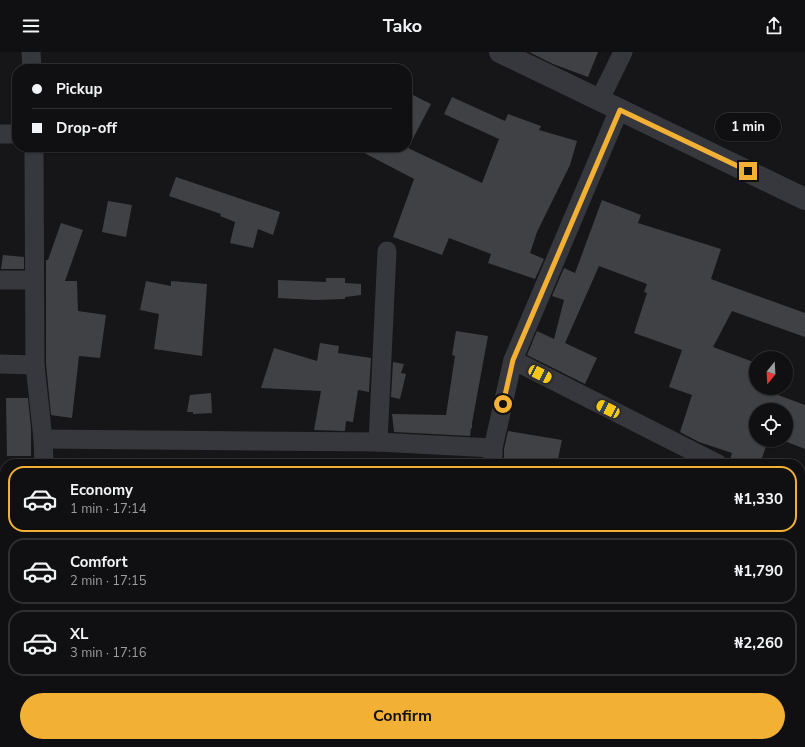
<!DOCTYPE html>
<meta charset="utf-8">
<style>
body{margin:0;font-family:"Nunito Sans",sans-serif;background:#1e1e20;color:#f1f3f6;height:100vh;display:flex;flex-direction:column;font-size:15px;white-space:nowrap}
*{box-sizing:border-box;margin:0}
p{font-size:13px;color:#9c9d9f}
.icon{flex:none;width:22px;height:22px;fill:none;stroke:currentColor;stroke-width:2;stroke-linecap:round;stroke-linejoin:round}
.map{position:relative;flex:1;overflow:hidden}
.sheet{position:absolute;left:0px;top:407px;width:805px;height:288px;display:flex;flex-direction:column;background:#101012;border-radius:16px 16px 0 0;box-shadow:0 1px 3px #0004,0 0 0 1px #303032}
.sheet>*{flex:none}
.guide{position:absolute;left:12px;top:12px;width:400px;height:88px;border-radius:16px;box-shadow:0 1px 3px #0004,0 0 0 1px #303032;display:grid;align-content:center;height:88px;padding:0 20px;background:#101012}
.needle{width:26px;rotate:198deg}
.fabs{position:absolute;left:749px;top:299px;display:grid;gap:8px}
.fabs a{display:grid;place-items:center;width:44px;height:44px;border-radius:50%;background:#101012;box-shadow:0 1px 3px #0004,0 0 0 1px #303032;font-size:20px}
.end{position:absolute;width:18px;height:18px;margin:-9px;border:5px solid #f2b134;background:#111;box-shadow:0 0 0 2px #111}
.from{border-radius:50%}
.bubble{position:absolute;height:28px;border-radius:14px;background:#101012;box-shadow:0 1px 3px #0004,0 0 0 1px #303032;font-size:13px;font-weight:700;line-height:28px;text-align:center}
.car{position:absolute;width:12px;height:24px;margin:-12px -6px;border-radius:5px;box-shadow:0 0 3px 1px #0007;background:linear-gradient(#f5c518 24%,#345 0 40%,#f5c518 0 76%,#345 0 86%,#f5c518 0)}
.guide b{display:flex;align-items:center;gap:14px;height:38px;font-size:15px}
.guide b+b{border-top:1px solid #303032}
.guide i{width:10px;height:10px;background:#f1f3f6}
ul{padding:7px 0 0;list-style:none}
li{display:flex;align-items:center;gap:12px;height:66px;margin:0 8px 6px;padding:0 12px;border:2px solid #303032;border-radius:16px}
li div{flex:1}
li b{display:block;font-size:15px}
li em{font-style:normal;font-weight:700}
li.current{border-color:#f2b134}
li>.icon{width:36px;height:36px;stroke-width:1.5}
.action{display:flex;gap:8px;margin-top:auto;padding:8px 20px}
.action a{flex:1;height:46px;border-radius:24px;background:#f2b134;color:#111;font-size:16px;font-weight:700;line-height:46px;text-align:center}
header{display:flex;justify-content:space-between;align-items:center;height:52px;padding:0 20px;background:#101012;font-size:18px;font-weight:700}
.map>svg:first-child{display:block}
.building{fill:#404145}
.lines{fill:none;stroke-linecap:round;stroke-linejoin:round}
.minor{stroke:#37383d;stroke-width:19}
.tertiary{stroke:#37383d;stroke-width:22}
.route{stroke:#f2b134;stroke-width:5}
</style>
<header><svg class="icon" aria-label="menu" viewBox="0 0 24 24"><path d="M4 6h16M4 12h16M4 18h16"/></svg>Tako<svg class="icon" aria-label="share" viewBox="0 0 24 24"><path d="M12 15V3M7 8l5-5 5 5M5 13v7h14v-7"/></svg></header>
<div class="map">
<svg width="805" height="695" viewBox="0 0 805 695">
<rect width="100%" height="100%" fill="#161618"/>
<g class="building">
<polygon points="529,0 598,0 588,25 553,12"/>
<polygon points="407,40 431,52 408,96 482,131 499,87 444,62 452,45 505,69 508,62 541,74 539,78 577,89 570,113 537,180 530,201 544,207 535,227 488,211 491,202 449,186 442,203 393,185 414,127 353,95 407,96"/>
<polygon points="176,125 280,160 273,183 258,177 253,196 230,191 235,170 220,164 221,162 169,144"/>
<polygon points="602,148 641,163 638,171 721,197 711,227 805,261 805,285 732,259 713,295 756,311 756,336 759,336 805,353 805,397 782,388 786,388 786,358 756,358 756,388 768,388 760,412 740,412 730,408 732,401 699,390 680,380 692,343 669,335 682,298 634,281 647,241 644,240 647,232 599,214 565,291 597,306 585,332 527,303 537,279 554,287 564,248 552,244 564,216 575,221"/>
<polygon points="108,149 132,153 126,185 102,180"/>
<polygon points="61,171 83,178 65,229 77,229 78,259 106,263 100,306 79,304 72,366 51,363 46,312 46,208 48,208"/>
<polygon points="3,203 24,205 24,217 1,217"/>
<polygon points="326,226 345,226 345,231 361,232 361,243 345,245 345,247 315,248 278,246 278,228 326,230"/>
<polygon points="146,229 171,234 171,229 207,232 202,304 154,297 159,262 140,258"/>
<polygon points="456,279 488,284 472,371 472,376 471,376 470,384 394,380 392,362 446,363 455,304 452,303"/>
<polygon points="320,291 339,294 338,301 371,306 369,340 358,338 353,370 346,369 345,379 314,378 321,339 261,336 274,296 317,309"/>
<polygon points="393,310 404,312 401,321 406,322 400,347 391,345"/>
<polygon points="211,341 212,361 193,362 193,360 187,360 190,343"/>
<polygon points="6,346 28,346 31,376 31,404 7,404"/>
<polygon points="508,379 562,388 557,412 504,412 504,397"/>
</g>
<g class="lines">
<g class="minor">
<polyline points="31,0 32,17"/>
<polyline points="600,47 623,0"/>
<polyline points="0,82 17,82"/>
<polyline points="34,95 35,313 43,387 44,412"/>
<polyline points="0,228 34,228"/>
<polyline points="513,308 718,412"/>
<polyline points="0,312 35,313"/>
<polyline points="43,387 378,390 493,396"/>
<polyline points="378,390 387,199"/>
<polyline points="493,412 493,396 513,308 619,58"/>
<polyline points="800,453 805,456"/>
<polyline points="800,615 805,572"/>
<polyline points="42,695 42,690"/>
<polyline points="63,695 147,691 792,691"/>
</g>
<polyline class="tertiary" points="500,0 805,147"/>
</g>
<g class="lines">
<polyline class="route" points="503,352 513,308 620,58 748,119"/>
</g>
</svg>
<div class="fabs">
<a><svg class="needle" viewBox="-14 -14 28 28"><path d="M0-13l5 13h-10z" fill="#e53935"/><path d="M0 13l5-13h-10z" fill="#9c9d9f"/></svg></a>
<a><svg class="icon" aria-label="locate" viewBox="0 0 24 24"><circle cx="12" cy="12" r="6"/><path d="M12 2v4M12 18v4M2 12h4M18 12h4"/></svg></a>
</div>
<i class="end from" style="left:503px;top:352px"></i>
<i class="end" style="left:748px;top:119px"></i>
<div class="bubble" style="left:715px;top:61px;width:66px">1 min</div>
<i class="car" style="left:540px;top:322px;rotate:117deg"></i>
<i class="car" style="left:608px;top:357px;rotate:297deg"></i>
<div class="guide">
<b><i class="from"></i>Pickup</b>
<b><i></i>Drop-off</b>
</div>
<section class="sheet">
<ul>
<li class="current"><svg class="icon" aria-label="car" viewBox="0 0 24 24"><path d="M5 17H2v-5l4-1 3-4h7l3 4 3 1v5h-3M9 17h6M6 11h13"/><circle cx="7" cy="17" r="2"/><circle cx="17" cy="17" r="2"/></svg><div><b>Economy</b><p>1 min · 17:14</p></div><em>₦1,330</em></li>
<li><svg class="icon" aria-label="car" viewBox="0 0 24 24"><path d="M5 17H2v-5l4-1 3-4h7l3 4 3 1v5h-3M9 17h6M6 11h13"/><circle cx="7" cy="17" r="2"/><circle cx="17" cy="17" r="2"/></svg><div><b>Comfort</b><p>2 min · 17:15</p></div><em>₦1,790</em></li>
<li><svg class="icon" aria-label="car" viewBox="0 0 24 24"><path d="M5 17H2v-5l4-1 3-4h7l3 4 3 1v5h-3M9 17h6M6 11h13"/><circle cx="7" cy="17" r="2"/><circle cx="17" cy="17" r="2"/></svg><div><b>XL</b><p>3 min · 17:16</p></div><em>₦2,260</em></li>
</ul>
<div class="action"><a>Confirm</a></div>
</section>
</div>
